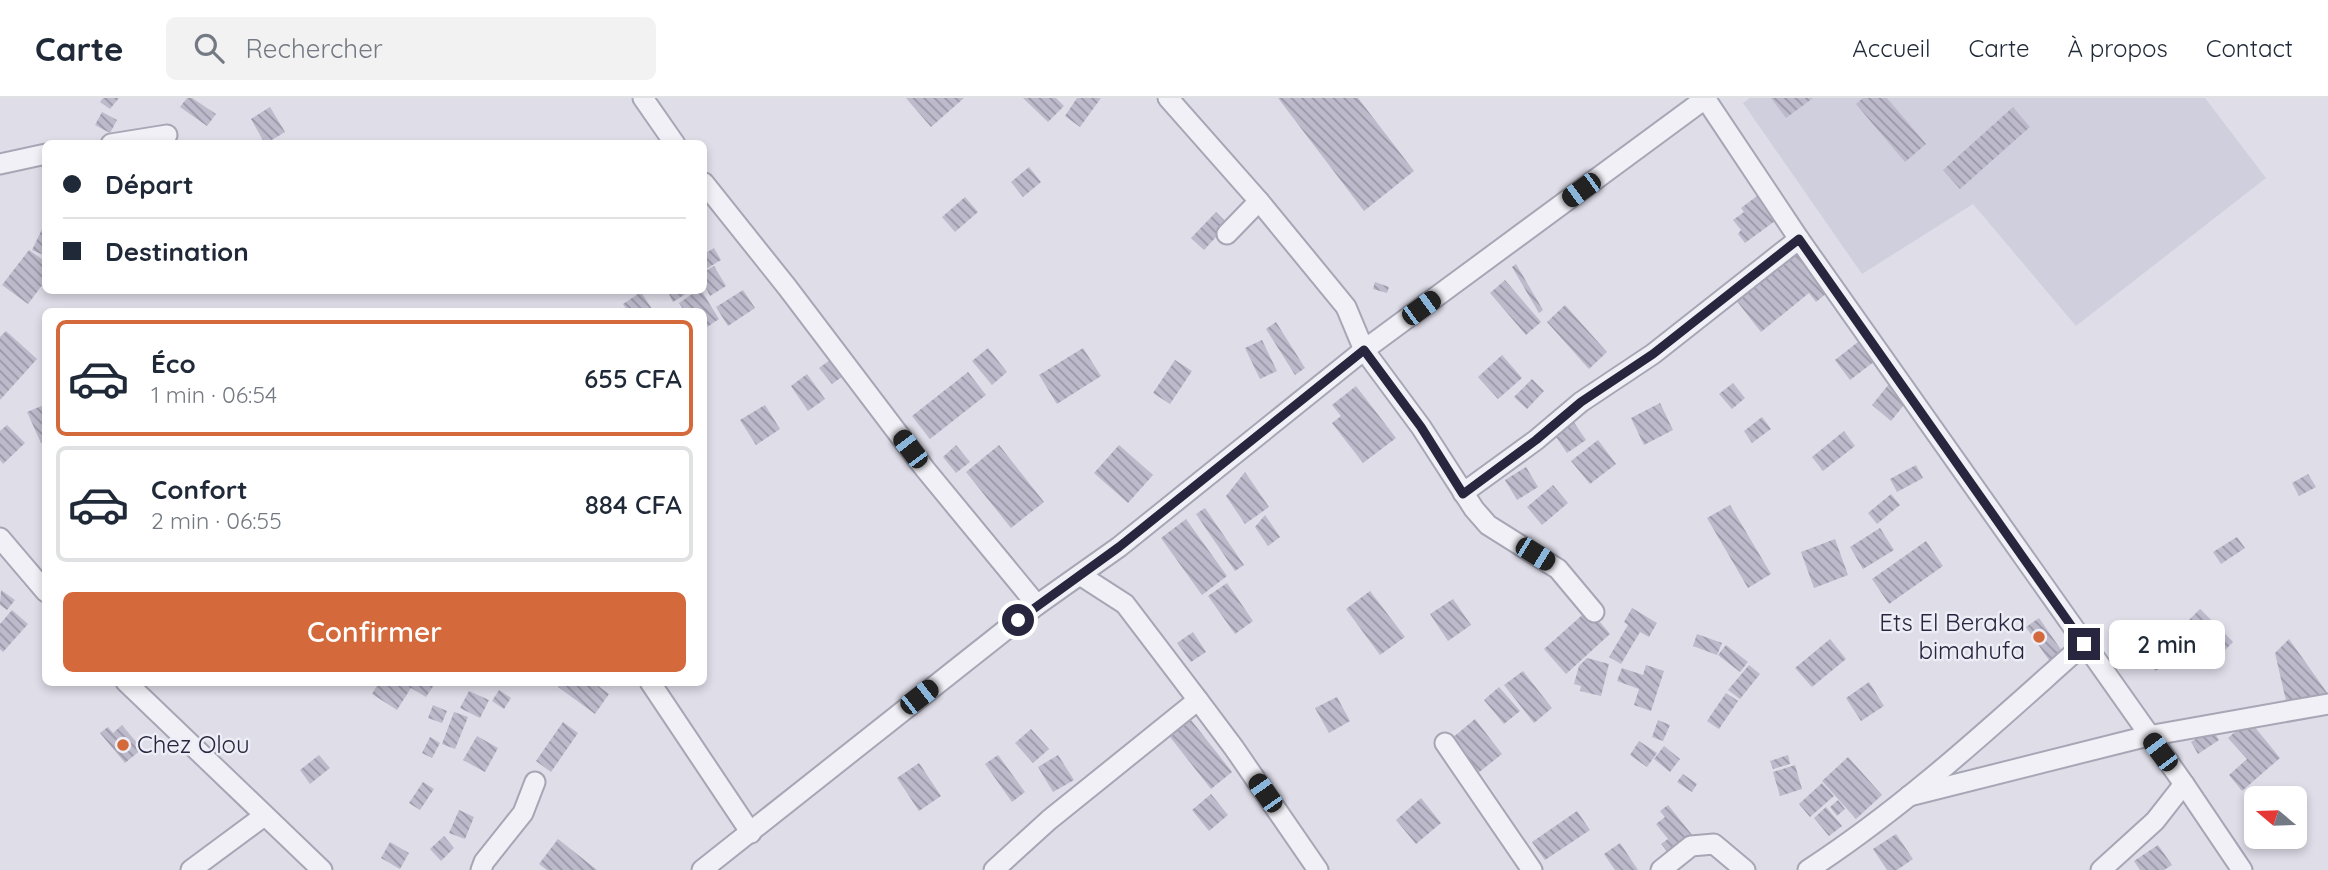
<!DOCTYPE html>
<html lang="fr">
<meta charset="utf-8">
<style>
body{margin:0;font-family:Quicksand,sans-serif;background:#f2f2f3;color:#1f2937;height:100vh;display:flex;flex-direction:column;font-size:26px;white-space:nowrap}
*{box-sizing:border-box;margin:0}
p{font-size:23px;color:#747a83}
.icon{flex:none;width:38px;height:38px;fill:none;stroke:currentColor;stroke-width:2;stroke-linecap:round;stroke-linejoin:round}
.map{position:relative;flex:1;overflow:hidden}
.side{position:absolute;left:42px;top:210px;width:665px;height:378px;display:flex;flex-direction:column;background:#fff;border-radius:10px;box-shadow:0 4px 10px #0003}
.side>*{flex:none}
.hud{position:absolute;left:42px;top:42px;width:665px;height:154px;border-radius:10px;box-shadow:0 4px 10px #0003;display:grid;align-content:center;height:154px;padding:0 21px;background:#fff}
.needle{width:46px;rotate:289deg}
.fabs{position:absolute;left:2244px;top:688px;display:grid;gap:14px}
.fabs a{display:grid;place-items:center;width:63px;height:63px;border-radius:10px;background:#fff;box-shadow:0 4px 10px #0003;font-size:35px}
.end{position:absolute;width:32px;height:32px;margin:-16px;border:9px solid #28263f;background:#fff;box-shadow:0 0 0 4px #fff}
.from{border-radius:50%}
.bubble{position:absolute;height:49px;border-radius:10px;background:#fff;box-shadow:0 4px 10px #0003;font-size:23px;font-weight:600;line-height:49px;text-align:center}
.car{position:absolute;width:21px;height:42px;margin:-21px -10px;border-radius:9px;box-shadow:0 0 5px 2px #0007;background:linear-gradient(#222 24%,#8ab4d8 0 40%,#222 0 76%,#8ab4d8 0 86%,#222 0)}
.hud b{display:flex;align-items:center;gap:24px;height:66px;font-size:26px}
.hud b+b{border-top:2px solid #e0e1e3}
.hud i{width:18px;height:18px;background:#1f2937}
ul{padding:12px 0 0;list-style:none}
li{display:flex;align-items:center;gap:21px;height:116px;margin:0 14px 10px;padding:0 7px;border:4px solid #e0e1e3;border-radius:10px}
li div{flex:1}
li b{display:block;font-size:26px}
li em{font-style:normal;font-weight:600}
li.on{border-color:#d4693b}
li>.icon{width:63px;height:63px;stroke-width:1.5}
.cta{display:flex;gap:14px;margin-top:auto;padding:14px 21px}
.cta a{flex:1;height:80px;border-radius:10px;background:#d4693b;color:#fff;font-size:28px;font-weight:600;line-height:80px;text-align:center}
header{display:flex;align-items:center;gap:42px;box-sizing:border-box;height:98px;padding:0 35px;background:#fff;border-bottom:2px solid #e0e1e3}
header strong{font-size:33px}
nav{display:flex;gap:38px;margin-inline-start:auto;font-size:24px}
.search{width:490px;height:63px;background:#f2f2f3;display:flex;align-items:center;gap:18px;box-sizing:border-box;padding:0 24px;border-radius:10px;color:#747a83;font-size:26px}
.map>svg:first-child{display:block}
.built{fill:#d0cfdd}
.building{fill:url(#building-back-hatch)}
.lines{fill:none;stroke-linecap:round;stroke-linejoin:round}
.minor-casing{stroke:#a7a6b5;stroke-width:23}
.minor{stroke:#f1f0f6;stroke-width:19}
.route{stroke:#28263f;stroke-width:9}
.poi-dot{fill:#d4693b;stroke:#ededf6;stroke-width:2.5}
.labels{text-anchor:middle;stroke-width:5;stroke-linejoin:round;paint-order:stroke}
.poi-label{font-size:24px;fill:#28263f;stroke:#ededf6;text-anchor:end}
</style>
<header>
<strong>Carte</strong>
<div class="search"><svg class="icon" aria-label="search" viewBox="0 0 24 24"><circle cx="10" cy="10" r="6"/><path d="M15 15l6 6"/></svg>Rechercher</div>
<nav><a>Accueil</a><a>Carte</a><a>À propos</a><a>Contact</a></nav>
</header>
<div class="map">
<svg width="2328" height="772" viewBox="0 0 2328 772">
<defs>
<pattern id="building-back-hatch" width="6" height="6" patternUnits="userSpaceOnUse" patternTransform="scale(1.75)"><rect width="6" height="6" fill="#bcbacb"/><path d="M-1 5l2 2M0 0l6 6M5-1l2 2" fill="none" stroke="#9997a6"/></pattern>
</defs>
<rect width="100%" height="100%" fill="#dedde8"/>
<polygon class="built" points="1750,0 2205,0 2266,80 2076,228 1973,106 1862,176 1743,5"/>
<g class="building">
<polygon points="103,0 119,0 110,11 100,4"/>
<polygon points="187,0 192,0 216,16 207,28 180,9"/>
<polygon points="906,0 964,0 931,29"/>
<polygon points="1023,0 1056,0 1064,8 1048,24"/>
<polygon points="1077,0 1101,0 1080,29 1065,18"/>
<polygon points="1278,0 1358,0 1414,73 1364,113"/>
<polygon points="1771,0 1813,0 1786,20"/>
<polygon points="1863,0 1887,0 1926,46 1905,64 1856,6"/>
<polygon points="270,9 285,34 265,46 251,21"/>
<polygon points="2013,9 2030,29 1960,91 1943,72"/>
<polygon points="102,14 117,22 110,35 95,27"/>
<polygon points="1029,69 1041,84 1023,99 1011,84"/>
<polygon points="1757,98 1775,123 1745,145 1738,136 1741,132 1733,122 1744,114 1741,110"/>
<polygon points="965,99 978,114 955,134 942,119"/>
<polygon points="1216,114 1228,126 1204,152 1191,140"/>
<polygon points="46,123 46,158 32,152"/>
<polygon points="714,150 721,162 704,172 704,156"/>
<polygon points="29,152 46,164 46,182 28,206 2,187"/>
<polygon points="1795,154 1828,194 1816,204 1809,195 1761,234 1736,202"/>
<polygon points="1516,166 1543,212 1539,215 1512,169"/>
<polygon points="714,168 726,188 710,198 704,186 704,174"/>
<polygon points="1505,182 1541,224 1526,237 1490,195"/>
<polygon points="1375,184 1389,189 1387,195 1373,191"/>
<polygon points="667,192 692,192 673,204"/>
<polygon points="698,192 701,192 719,221 704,231 704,214 685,214 679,205"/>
<polygon points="743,192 755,210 728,228 716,209"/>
<polygon points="641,194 654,214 628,214 623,206"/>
<polygon points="1565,207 1607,254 1589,271 1547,224"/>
<polygon points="1276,224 1305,270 1295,277 1266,231"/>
<polygon points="6,233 37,261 0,302 0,239"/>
<polygon points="1863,240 1879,260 1850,282 1835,262"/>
<polygon points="1262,242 1277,273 1260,281 1245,250"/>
<polygon points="988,250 1007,274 992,287 972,263"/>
<polygon points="1083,250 1101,278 1057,306 1039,277"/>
<polygon points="1502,257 1522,280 1498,301 1478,279"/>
<polygon points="830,262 843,278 832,286 819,270"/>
<polygon points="1175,262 1192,273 1170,306 1153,295"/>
<polygon points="968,274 986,297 930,341 912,318"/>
<polygon points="807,276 825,301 808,313 791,288"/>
<polygon points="1532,281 1544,293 1527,311 1514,299"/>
<polygon points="1733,285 1745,300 1732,311 1719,296"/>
<polygon points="1889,286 1908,302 1891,323 1872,307"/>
<polygon points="1356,288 1396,340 1363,365 1332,325 1341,318 1332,307"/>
<polygon points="1660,305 1673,332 1644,347 1631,320"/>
<polygon points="46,306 46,343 41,345 27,314"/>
<polygon points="765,307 780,331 756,347 740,322"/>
<polygon points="1762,319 1771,331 1752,345 1744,333"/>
<polygon points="1573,323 1586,342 1567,355 1554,336"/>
<polygon points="7,327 25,345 3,366 0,362 0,333"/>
<polygon points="1844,333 1855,348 1823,373 1812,359"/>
<polygon points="1598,342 1616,366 1590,386 1571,363"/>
<polygon points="956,347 970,364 956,375 943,359"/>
<polygon points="999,347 1044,404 1011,430 966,374"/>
<polygon points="1119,347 1153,377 1128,405 1094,375"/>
<polygon points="1916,367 1923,380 1897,394 1890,381"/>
<polygon points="1526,369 1538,389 1517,402 1505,382"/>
<polygon points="1245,374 1269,409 1245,426 1226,398"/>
<polygon points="2308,376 2316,389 2299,398 2292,385"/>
<polygon points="1553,387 1568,405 1542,427 1527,409"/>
<polygon points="1891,396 1900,407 1877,426 1868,415"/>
<polygon points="1730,407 1771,476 1748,490 1707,420"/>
<polygon points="1205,410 1244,467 1235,473 1196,416"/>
<polygon points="1265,417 1280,439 1268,448 1255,429"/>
<polygon points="1186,421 1227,478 1202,497 1161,440"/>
<polygon points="1880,430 1894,452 1863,471 1850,449"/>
<polygon points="2237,439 2245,450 2221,466 2213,454"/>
<polygon points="1835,441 1848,477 1814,490 1801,454"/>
<polygon points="1926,443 1943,468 1889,506 1872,481"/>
<polygon points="1227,485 1253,523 1235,536 1208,498"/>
<polygon points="1,492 15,502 7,512 0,507"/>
<polygon points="1370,493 1405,539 1380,557 1346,511"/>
<polygon points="1453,501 1471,527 1448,543 1430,516"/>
<polygon points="1632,510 1657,525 1649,539 1640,534 1621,566 1609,559 1628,527 1624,524"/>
<polygon points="1589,511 1610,536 1566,576 1544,551"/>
<polygon points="2200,511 2233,544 2215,562 2182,529"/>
<polygon points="12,512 28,526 3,554 0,551 0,526"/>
<polygon points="2039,520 2064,556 2051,565 2026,529"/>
<polygon points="1193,534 1206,554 1191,564 1177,545"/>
<polygon points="1697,536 1722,545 1717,557 1693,548"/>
<polygon points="1830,541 1846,561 1812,589 1795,570"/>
<polygon points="2289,541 2328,596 2328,597 2287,607 2275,555"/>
<polygon points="1726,547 1748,564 1740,574 1718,557"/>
<polygon points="2160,548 2168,566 2155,573 2147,554"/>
<polygon points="1587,560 1609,566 1601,598 1580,593 1581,588 1574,586 1579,568"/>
<polygon points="1646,567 1664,573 1651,613 1634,607 1639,591 1617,583 1622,570 1643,577"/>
<polygon points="1749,567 1760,576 1740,601 1728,592"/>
<polygon points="1523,573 1552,610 1534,625 1504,587"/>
<polygon points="379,584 436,584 426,599 411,590 397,612 372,596"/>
<polygon points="561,584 593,584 609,596 595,616 558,589"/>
<polygon points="1869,584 1884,608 1861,623 1846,600"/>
<polygon points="1499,589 1520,613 1504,626 1484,602"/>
<polygon points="499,592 511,600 504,611 492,603"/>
<polygon points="469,593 489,602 480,620 460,610"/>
<polygon points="1726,595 1738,603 1719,631 1707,623"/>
<polygon points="1337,599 1350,623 1329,635 1315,610"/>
<polygon points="433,607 447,613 442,625 428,620"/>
<polygon points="454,614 468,619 455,651 442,646"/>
<polygon points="1475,621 1502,656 1478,675 1451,641"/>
<polygon points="1191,622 1232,674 1211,691 1170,639"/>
<polygon points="1658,622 1670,627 1663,643 1652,639"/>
<polygon points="2249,622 2280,660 2242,693 2229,677 2247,661 2228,640"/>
<polygon points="563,624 578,635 551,674 536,663"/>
<polygon points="122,627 142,651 125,665 100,635 108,629 113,635"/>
<polygon points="1031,631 1049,651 1033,665 1015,645"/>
<polygon points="2212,631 2219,642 2198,656 2191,644"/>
<polygon points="477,638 498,650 485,674 463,662"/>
<polygon points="430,639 440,645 432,660 422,655"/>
<polygon points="1639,643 1657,655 1647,669 1630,657"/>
<polygon points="1664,648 1680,661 1670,674 1654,661"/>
<polygon points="319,657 330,670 310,686 300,672"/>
<polygon points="998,657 1025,694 1012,704 985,666"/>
<polygon points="1058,657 1074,682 1053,694 1038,669"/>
<polygon points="1788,657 1790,666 1773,671 1770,663"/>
<polygon points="1848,659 1882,697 1856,721 1822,683"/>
<polygon points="919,665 941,698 919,713 897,680"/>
<polygon points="1795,667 1802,691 1780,698 1773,674"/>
<polygon points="1683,676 1697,686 1692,694 1677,684"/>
<polygon points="423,684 434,691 420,712 409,705"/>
<polygon points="1822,685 1834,698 1810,719 1799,706"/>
<polygon points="1211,696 1228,717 1209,733 1192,712"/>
<polygon points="1421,700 1441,725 1416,746 1396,722"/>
<polygon points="1838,702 1845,711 1837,718 1830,709"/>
<polygon points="1668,707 1693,738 1670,757 1661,746 1668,741 1656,726 1665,719 1660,713"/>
<polygon points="1826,709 1842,728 1829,738 1814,720"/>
<polygon points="459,712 474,719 465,741 449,735"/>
<polygon points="1577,713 1590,732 1545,762 1532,744"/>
<polygon points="1896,736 1913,761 1897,772 1887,772 1873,751"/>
<polygon points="444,738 454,750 441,763 430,751"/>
<polygon points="558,741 597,772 547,772 539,766"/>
<polygon points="390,744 409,755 400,771 381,760"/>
<polygon points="1620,745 1638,772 1615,772 1604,756"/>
<polygon points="2158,747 2172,767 2164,772 2140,772 2134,763"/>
</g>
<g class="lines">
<defs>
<g id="minor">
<polyline points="643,0 675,46"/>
<polyline points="1168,0 1259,103 1346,209 1364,252 1421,329 1474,411 1488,427 1558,471 1594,514"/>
<polyline points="1705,0 1799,141 2184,686 2242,772"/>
<polyline points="111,46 167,37"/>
<polyline points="0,66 46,56"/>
<polyline points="704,85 787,189 925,371 1037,507"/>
<polyline points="1227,136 1259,103"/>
<polyline points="1463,395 1536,342 1581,304 1653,256 1799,141"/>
<polyline points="0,440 46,494"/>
<polyline points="1080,477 1125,506 1198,602"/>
<polyline points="126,584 322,772"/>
<polyline points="650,584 751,735"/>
<polyline points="1445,645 1532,772"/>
<polyline points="1909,698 2148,638 2328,606"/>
<polyline points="191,772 264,718"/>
<polyline points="481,772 484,764 523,715 535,684"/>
<polyline points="702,772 1037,507 1119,449 1364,252 1706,0"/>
<polyline points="994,772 1049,722 1198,602 1234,650 1318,772"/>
<polyline points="1661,772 1691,748 1714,746 1745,772"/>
<path d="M1808,772C1908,707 1995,625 2084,546"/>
<polyline points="2101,772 2155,723 2184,686"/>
</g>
</defs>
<use href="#minor" class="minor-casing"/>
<use href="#minor" class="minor"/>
</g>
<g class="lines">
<polyline class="route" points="1018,522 1119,449 1364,252 1421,329 1463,396 1536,342 1581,304 1653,256 1799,141 2084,546"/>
</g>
<g class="poi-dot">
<circle cx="2039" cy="539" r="7"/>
<circle cx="123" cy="647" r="7"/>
</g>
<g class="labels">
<g class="poi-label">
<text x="2025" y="533">Ets El Beraka<tspan x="2025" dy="28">bimahufa</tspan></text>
<text x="137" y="655" text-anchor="start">Chez Olou</text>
</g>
</g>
</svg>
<div class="fabs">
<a><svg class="needle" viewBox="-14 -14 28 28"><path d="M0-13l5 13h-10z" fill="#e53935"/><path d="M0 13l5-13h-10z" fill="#747a83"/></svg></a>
</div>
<i class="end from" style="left:1018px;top:522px"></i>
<i class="end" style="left:2084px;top:546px"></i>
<div class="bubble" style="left:2109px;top:522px;width:116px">2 min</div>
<i class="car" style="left:1581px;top:92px;rotate:234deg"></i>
<i class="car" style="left:1421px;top:210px;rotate:54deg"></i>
<i class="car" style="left:910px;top:351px;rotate:323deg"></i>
<i class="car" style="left:1535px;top:456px;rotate:122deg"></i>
<i class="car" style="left:919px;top:599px;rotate:52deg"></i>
<i class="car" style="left:2160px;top:654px;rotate:323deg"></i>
<i class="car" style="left:1265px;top:695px;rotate:325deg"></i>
<div class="hud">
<b><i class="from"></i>Départ</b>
<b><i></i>Destination</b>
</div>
<section class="side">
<ul>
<li class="on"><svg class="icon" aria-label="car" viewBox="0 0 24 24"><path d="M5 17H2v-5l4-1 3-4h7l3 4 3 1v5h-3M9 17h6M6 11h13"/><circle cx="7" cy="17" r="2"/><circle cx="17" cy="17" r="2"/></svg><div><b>Éco</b><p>1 min · 06:54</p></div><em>655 CFA</em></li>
<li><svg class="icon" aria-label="car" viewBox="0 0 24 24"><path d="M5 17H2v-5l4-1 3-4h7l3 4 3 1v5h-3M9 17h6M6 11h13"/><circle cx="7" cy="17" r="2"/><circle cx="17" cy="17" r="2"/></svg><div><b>Confort</b><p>2 min · 06:55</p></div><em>884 CFA</em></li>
</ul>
<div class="cta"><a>Confirmer</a></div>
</section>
</div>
